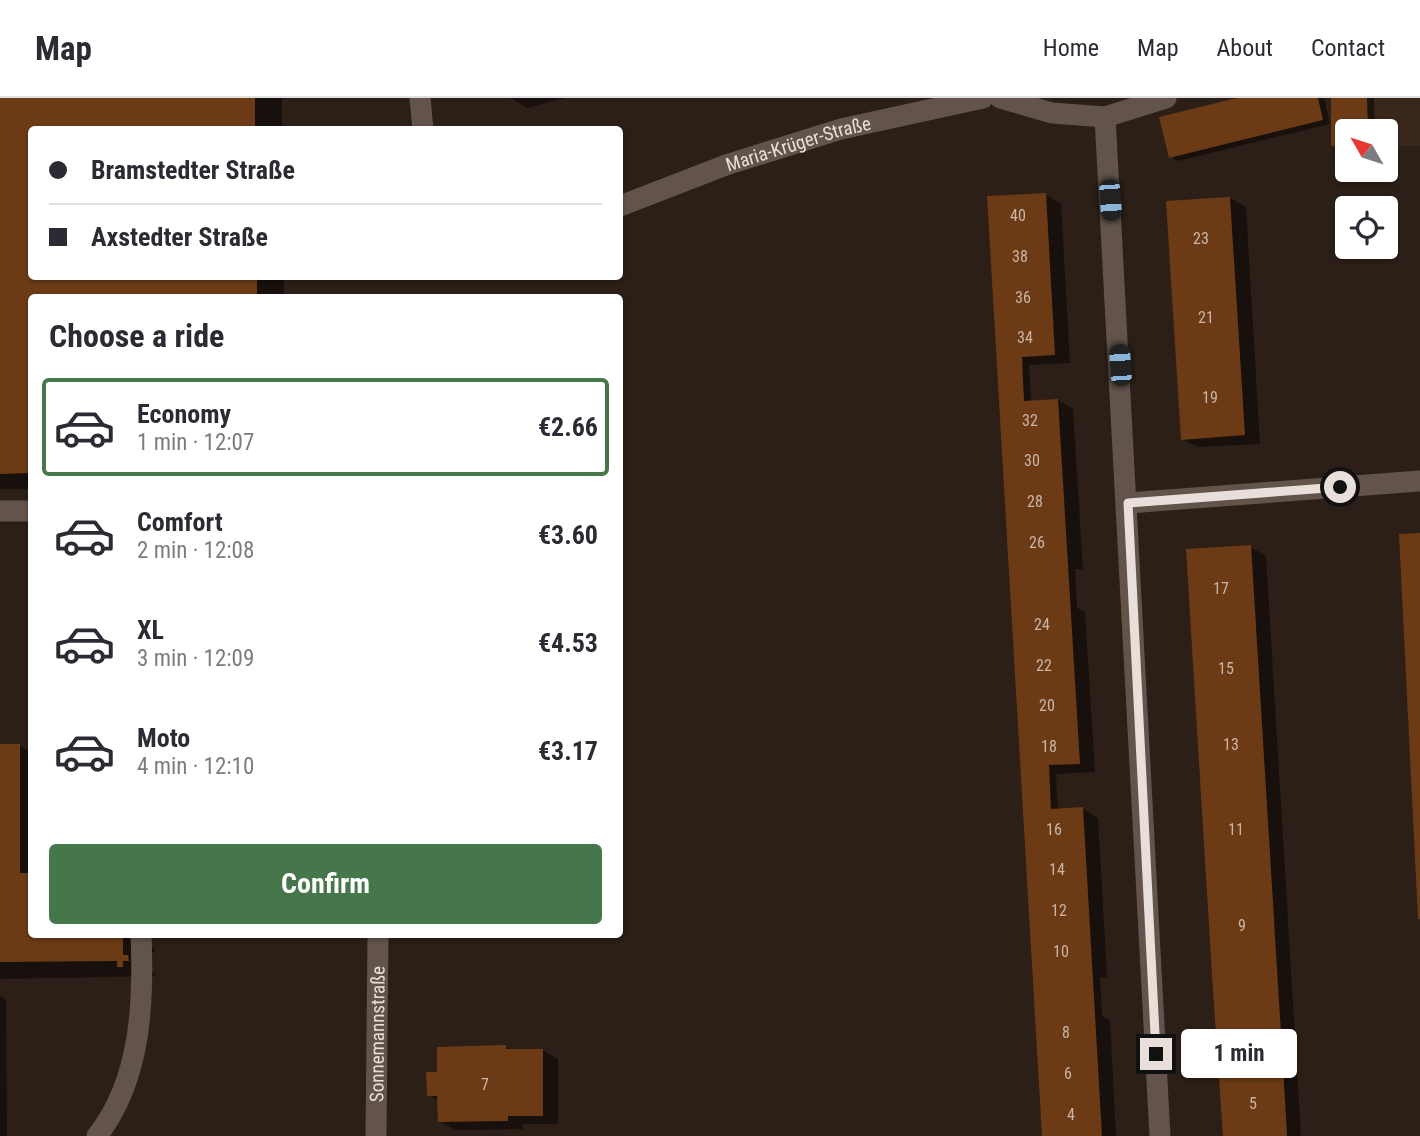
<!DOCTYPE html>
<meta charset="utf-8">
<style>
body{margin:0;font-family:"Roboto Condensed",sans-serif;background:#f7f7f7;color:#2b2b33;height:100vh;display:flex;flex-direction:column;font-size:26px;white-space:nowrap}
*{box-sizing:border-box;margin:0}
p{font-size:23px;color:#7c7c81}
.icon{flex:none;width:38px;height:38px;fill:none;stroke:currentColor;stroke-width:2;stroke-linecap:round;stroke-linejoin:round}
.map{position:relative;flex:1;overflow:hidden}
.panel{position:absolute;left:28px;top:196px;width:595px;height:644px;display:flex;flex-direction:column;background:#fff;border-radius:7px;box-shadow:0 2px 5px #0004}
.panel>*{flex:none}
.guide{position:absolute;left:28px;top:28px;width:595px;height:154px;border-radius:7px;box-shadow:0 2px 5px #0004;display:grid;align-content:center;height:154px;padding:0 21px;background:#fff}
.needle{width:46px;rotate:309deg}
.tools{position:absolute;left:1335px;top:21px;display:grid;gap:14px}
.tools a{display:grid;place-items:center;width:63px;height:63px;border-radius:7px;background:#fff;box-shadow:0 2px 5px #0004;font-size:35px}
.end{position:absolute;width:32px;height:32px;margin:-16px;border:9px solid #e8dfda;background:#111;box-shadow:0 0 0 4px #111}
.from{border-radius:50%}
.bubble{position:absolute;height:49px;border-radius:7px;background:#fff;box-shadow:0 2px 5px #0004;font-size:23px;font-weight:700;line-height:49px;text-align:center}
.car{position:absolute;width:21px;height:42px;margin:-21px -10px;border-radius:9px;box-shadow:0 0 5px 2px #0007;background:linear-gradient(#222 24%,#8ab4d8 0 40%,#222 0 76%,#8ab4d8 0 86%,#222 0)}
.guide b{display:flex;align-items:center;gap:24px;height:66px;font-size:26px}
.guide b+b{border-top:2px solid #e1e1e2}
.guide i{width:18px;height:18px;background:#2b2b33}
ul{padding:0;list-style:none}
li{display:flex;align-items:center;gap:21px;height:98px;margin:0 14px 10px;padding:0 7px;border:4px solid transparent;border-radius:7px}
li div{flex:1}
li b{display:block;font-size:26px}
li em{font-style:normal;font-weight:700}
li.active{border-color:#46774a}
li>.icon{width:63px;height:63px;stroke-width:1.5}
h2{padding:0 21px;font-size:32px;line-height:84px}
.cta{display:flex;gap:14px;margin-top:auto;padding:14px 21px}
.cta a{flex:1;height:80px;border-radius:7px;background:#46774a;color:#fff;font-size:28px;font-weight:700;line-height:80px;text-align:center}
header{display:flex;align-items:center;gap:42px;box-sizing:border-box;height:98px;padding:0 35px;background:#fff;border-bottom:2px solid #e1e1e2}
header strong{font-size:33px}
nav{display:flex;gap:38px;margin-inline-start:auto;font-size:24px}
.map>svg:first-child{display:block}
.built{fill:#39271b}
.shadow{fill:#0007}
.building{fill:#6c3b15}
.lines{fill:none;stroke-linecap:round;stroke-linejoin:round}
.minor{stroke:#62544a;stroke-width:21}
.route{stroke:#e8dfda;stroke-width:9}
.labels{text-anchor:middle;stroke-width:7;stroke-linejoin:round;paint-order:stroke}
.number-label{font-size:16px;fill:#c9b6a9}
.street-label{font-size:19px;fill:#e8dfda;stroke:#100b07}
</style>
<header>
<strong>Map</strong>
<nav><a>Home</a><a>Map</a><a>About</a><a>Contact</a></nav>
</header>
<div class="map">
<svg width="1420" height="1038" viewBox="0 0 1420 1038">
<rect width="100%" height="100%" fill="#2c1f17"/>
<polygon class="built" points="1331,0 1420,0 1420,48 1386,48 1386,33 1348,33 1347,48 1331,48"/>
<g class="shadow">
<polygon points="0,0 282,0 282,32 32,32 32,178 284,178 284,200 32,200 32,391 0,391"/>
<polygon points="511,0 565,0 527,10"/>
<polygon points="1245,0 1324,0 1330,26 1178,63 1171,59"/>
<polygon points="1333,0 1374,0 1375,33 1348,33 1348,52 1333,47"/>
<polygon points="1046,97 1061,106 1070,265 1029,267 1031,304 1058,302 1073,311 1083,471 1075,471 1077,510 1085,514 1095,674 1056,676 1058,712 1083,711 1098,720 1107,879 1100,880 1102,918 1110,923 1116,1038 1044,1038 989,100"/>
<polygon points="1230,100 1246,109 1260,346 1198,349 1182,341"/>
<polygon points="1250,449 1266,458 1301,1038 1224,1038"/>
<polygon points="0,648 20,648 32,655 32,836 147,836 147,846 155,851 155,854 150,855 150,871 156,878 0,881"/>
<polygon points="0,898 6,902 7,1038 0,1038"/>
<polygon points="506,949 513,953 542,952 558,961 558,1026 522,1026 523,1031 455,1032 440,1023 439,1003 428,997 439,976"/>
</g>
<g class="building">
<polygon points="0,0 255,0 255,32 32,32 32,178 257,178 257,200 32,200 32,375 0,376"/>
<polygon points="1237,0 1318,0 1323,22 1169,60 1159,19"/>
<polygon points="1331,0 1367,0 1368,33 1348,33 1348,48 1331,48"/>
<polygon points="1046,95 1055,257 1022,259 1024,303 1058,301 1080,666 1049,667 1051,711 1083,709 1102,1038 1042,1038 987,98"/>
<polygon points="1230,99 1245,337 1181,342 1166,103"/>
<polygon points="1420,435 1420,821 1418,821 1399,436"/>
<polygon points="1251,447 1283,968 1287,1038 1223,1038 1212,877 1186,451"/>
<polygon points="0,646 20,646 20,775 32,775 32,836 128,836 123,840 123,857 128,857 129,863 123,863 123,869 117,869 117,863 0,864"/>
<polygon points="506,947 506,951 543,951 543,1018 508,1018 508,1023 438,1024 437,998 427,998 426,974 437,974 437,949"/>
</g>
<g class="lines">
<g class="minor">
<polyline points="420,0 423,32"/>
<polyline points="1000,0 1052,15 1105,19 1166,0"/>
<polyline points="1105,19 1160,1038"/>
<path id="s1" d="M620,108L726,67L841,31L983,0"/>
<polyline points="1128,405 1420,383"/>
<polyline points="0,413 32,413"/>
<path d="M97,1038C141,982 144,905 141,836"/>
<path id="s2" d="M376,1038L378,836"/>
</g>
</g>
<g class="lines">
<polyline class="route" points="1156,956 1128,405 1340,389"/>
</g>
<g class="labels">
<g class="number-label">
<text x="1018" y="123">40</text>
<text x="1201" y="146">23</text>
<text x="1020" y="164">38</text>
<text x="1023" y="205">36</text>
<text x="1206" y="225">21</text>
<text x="1025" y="245">34</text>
<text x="1210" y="305">19</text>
<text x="1030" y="328">32</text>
<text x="1032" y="368">30</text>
<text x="1035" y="409">28</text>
<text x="1037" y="450">26</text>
<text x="1221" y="496">17</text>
<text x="1042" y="532">24</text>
<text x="1044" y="573">22</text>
<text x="1226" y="576">15</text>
<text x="1047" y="613">20</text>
<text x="1231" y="652">13</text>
<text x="1049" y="654">18</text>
<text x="1054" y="737">16</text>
<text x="1236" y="737">11</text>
<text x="1057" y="777">14</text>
<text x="1059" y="818">12</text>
<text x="1242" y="833">9</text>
<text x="1061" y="859">10</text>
<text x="1066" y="940">8</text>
<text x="1068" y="981">6</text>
<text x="485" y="992">7</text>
<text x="1253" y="1011">5</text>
<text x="1071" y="1022">4</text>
</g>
<g class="street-label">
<text dy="7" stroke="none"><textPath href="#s1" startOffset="189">Maria-Krüger-Straße</textPath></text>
<text dy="7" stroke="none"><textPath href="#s2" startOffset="102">Sonnemannstraße</textPath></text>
</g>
</g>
</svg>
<div class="tools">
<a><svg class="needle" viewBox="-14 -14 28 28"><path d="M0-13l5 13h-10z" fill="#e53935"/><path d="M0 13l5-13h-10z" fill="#7c7c81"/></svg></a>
<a><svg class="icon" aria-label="locate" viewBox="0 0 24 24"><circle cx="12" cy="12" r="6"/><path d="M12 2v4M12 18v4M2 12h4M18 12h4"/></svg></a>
</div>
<i class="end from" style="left:1340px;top:389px"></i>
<i class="end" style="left:1156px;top:956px"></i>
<div class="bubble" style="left:1181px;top:931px;width:116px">1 min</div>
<i class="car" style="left:1110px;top:102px;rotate:176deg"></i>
<i class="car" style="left:1120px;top:267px;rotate:356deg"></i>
<div class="guide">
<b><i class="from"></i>Bramstedter Straße</b>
<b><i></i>Axstedter Straße</b>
</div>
<section class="panel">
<h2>Choose a ride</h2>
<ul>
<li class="active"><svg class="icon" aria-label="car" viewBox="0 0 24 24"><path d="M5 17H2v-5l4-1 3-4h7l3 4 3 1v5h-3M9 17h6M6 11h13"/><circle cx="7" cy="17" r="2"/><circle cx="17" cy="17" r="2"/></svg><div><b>Economy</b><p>1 min · 12:07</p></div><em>€2.66</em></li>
<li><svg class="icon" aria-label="car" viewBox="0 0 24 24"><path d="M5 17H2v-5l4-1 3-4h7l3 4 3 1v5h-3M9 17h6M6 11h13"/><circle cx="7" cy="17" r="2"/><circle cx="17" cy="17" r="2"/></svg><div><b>Comfort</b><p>2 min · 12:08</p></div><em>€3.60</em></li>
<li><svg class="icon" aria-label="car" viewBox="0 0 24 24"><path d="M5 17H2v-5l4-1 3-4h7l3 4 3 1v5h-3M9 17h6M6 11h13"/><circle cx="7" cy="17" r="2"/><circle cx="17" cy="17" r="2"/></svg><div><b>XL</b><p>3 min · 12:09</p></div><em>€4.53</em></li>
<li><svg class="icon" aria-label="car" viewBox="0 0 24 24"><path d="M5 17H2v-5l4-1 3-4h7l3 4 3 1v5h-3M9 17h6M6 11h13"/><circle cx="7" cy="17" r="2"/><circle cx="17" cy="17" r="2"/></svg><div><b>Moto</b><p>4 min · 12:10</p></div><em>€3.17</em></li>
</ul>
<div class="cta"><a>Confirm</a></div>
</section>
</div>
